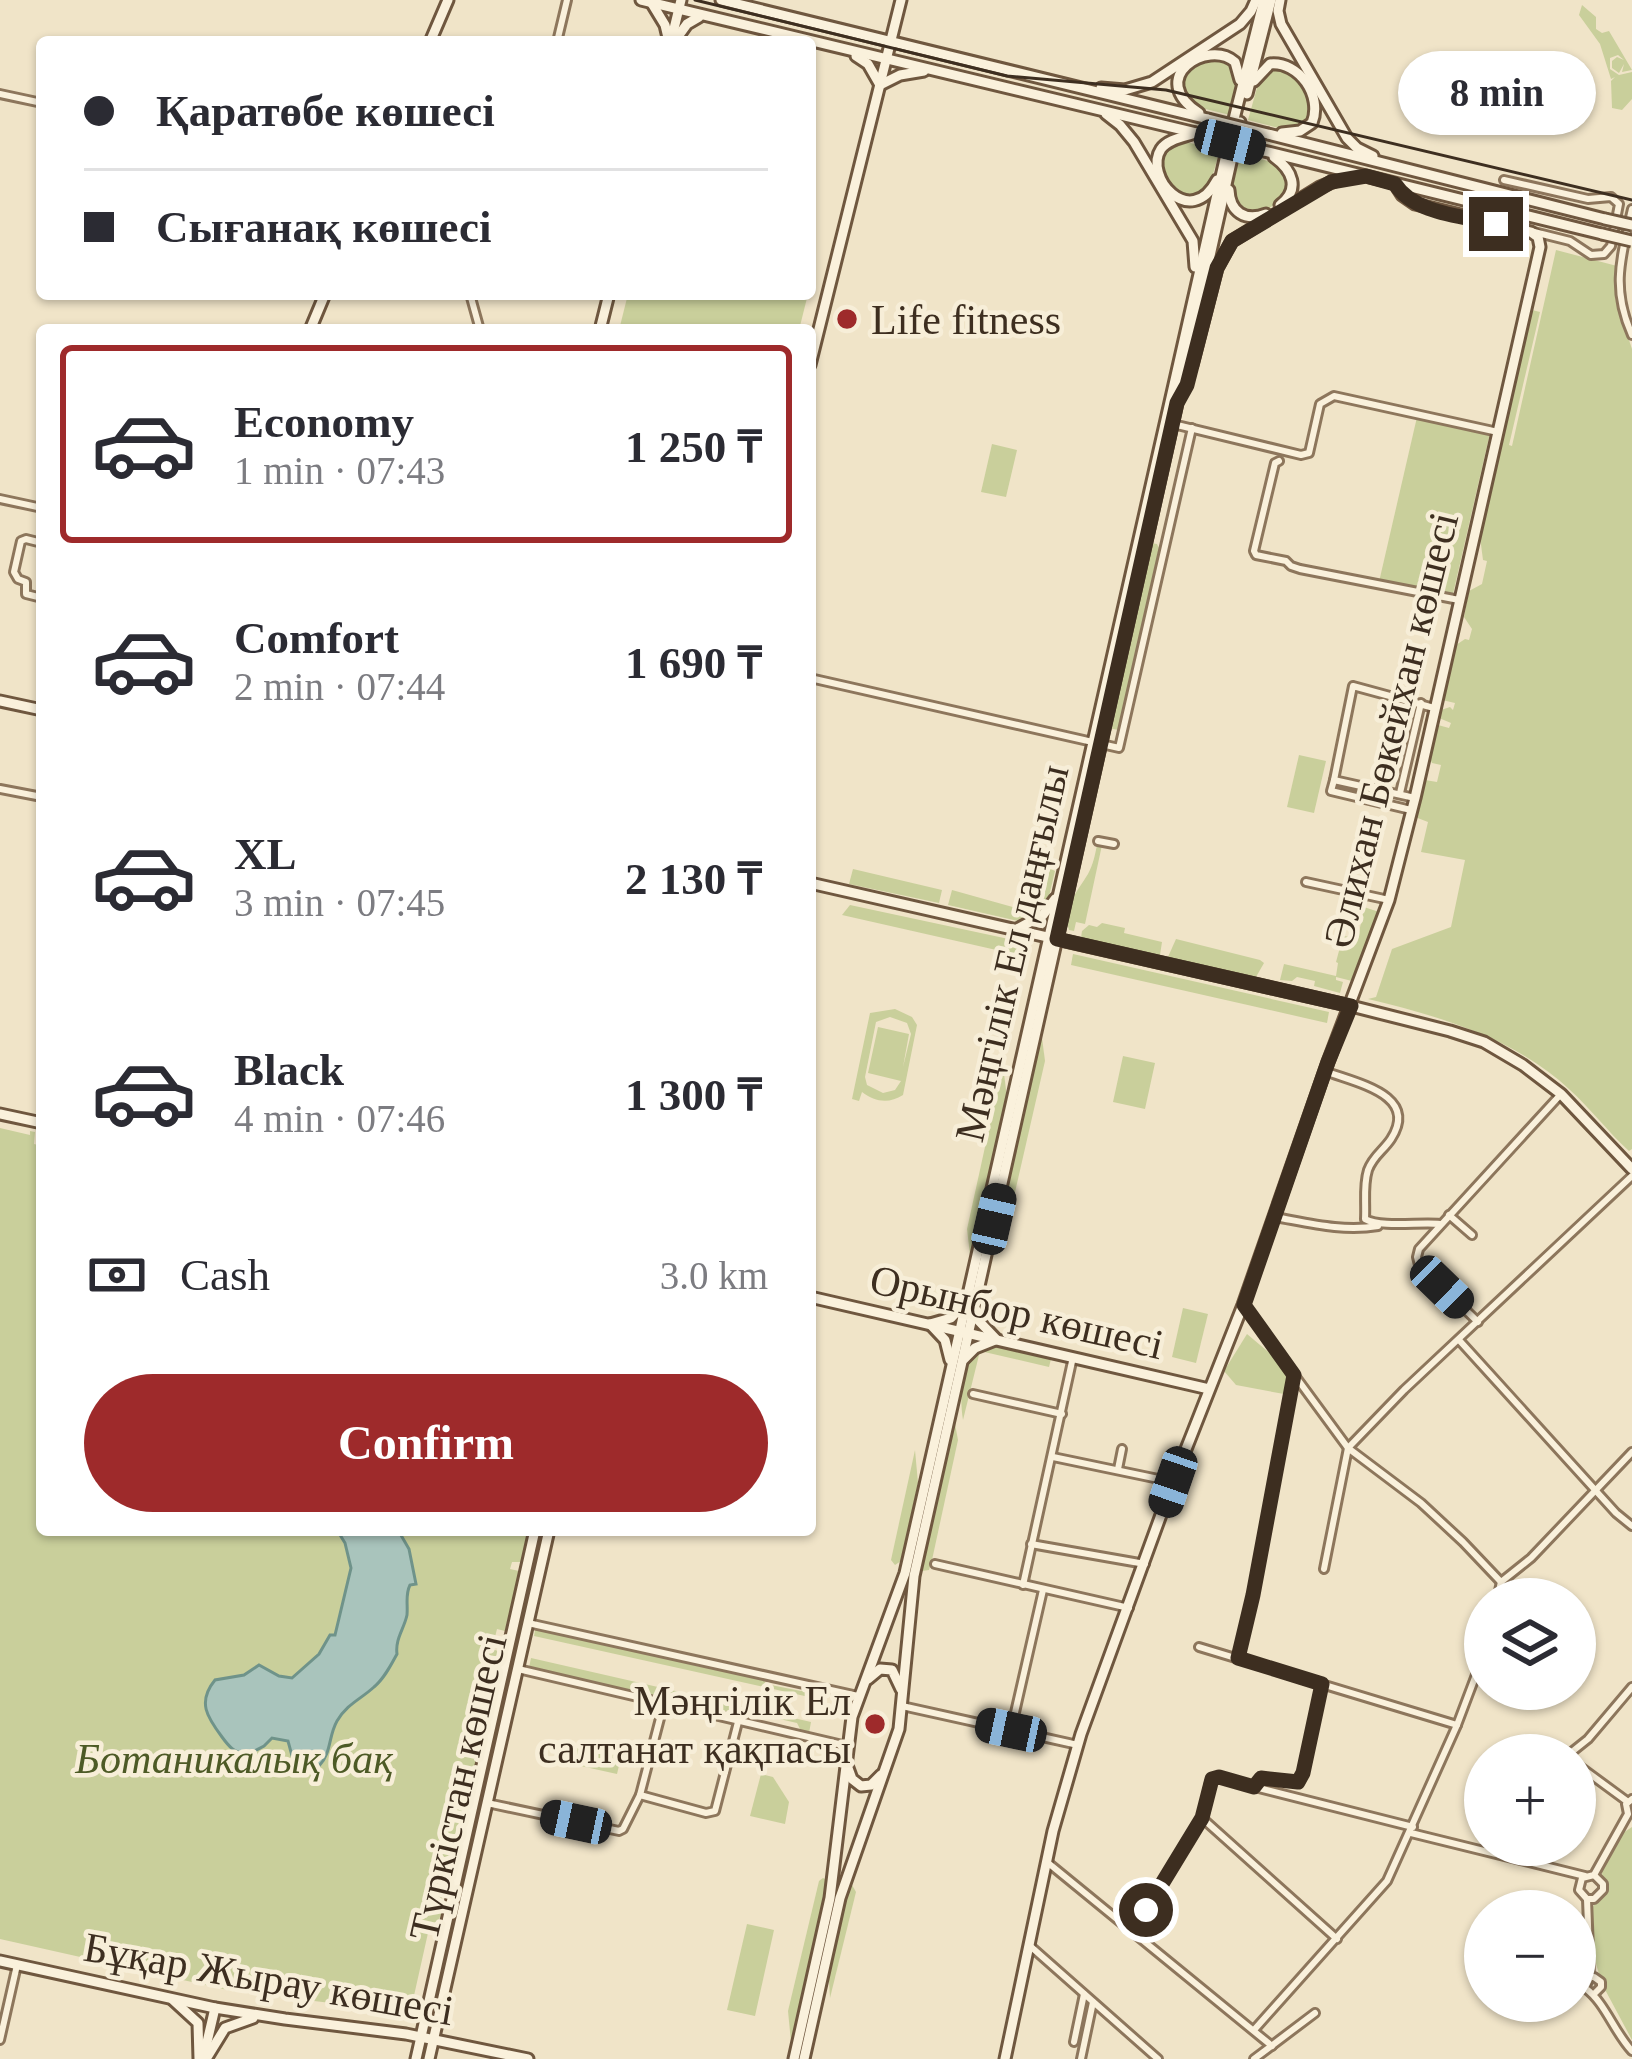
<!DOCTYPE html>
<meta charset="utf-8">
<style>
body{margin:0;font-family:Georgia,serif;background:#f7f7f7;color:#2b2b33;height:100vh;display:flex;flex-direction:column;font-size:45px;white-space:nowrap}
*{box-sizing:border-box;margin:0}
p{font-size:39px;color:#7c7c81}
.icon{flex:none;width:66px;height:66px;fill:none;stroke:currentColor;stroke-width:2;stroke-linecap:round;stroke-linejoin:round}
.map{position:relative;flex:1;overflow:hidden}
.drawer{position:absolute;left:36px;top:324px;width:780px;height:1212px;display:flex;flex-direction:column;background:#fff;border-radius:12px;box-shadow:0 3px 9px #0004}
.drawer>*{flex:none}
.top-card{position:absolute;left:36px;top:36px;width:780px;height:264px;border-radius:12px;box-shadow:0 3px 9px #0004;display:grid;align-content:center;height:264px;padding:0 48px;background:#fff}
.buttons{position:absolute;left:1464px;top:1578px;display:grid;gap:24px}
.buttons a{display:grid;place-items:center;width:132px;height:132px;border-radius:50%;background:#fff;box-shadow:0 3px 9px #0004;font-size:60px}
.end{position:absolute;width:54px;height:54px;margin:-27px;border:15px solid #3d2e20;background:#fff;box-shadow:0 0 0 6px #fff}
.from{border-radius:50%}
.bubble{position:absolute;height:84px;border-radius:42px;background:#fff;box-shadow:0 3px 9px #0004;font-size:39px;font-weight:800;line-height:84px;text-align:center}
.car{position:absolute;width:36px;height:72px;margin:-36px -18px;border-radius:15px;box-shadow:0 0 9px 3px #0007;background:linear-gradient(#222 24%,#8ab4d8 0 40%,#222 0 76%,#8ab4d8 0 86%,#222 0)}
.top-card b{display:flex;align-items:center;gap:42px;height:114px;font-size:45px}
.top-card b+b{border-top:3px solid #e1e1e2}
.top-card i{width:30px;height:30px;background:#2b2b33}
ul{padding:21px 0 0;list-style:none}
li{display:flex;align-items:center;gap:36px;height:198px;margin:0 24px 18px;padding:0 24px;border:6px solid transparent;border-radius:12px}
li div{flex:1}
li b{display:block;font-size:45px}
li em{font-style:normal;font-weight:800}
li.selected{border-color:#9e2a2b}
li>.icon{width:108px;height:108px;stroke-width:1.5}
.pay{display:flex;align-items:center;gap:30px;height:132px;padding:0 48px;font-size:45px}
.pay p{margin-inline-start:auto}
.action{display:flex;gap:24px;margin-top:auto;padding:24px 48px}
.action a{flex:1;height:138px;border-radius:72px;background:#9e2a2b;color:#fff;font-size:48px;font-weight:800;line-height:138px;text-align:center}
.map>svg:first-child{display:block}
.green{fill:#c9cf9b;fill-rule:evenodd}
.water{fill:#a9c4bc;stroke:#6f938a;stroke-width:3}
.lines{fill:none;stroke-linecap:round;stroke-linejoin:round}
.street-casing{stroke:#8d765c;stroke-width:12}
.secondary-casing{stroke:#6f573f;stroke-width:15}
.street{stroke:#faf1dc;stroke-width:6}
.secondary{stroke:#faf1dc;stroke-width:9}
.tram{stroke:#3d2e20;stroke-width:3}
.secondary-bridge-casing{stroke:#6f573f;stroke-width:15;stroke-linecap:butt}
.secondary-bridge{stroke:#faf1dc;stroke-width:9}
.route{stroke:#3d2e20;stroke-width:15}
.poi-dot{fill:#9e2a2b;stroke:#f7eed8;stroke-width:4.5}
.labels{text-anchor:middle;stroke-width:9;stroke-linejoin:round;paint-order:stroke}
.poi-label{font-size:42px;fill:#3d2e20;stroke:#f7eed8;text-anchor:start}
.street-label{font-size:42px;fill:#3d2e20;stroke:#f7eed8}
.park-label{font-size:42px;font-style:italic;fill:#4d5a26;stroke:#f7eed8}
</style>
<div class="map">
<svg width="1632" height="2059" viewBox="0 0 1632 2059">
<rect width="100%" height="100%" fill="#f0e4c8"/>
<g class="green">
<polygon points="1582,5 1596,17 1596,29 1602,33 1609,31 1632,70 1622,72 1624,64 1619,73 1612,68 1612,61 1617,57 1624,60 1618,55 1610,58 1610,69 1619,75 1632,72 1632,99 1622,110 1612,108 1611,81 1615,77 1611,79 1600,44 1579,15"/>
<path d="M1204,59L1229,60L1238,75L1230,115L1193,106L1181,93C1181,74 1189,70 1204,59Z"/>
<path d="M1274,67C1290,72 1311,84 1313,104C1313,107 1307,124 1306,126L1282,129L1248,120L1260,77Z"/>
<path d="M1182,141L1220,150L1209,188L1195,198C1170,194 1155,171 1167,147Z"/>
<path d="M1240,155C1265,161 1281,158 1290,186C1278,204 1267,215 1244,212C1225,191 1234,181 1240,155Z"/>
<path d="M1556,250L1617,266L1615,298L1632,349V1149L1629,1151C1608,1132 1591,1109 1570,1090C1515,1038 1439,1016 1368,999L1376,997L1392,949L1451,927L1465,860L1421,852L1428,822L1415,817L1425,780L1437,782L1441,765L1432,763L1430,759L1438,725L1449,728L1451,723L1439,718L1441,710L1450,707L1453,710L1455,703L1442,700L1456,645L1465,639L1469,640L1472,629L1464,617L1469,591L1482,584L1487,561L1483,560L1480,537L1532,310L1540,312L1509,445L1512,446Z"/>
<polygon points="628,294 808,294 799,330 619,330"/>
<polygon points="1417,417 1490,433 1453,594 1450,595 1379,582"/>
<polygon points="992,444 1017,450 1006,497 981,492"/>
<polygon points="1151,543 1157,544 1159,548 1118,730 1109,728"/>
<polygon points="1299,755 1326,761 1314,813 1287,807"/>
<path d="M1097,845H1102L1085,924L1076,922L1074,931L1069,930C1062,908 1077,892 1088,874C1093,865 1095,855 1097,845Z"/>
<polygon points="1049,868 1055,871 1046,909 1041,914 1018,921 948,905 952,890 1038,914"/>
<polygon points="853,869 942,890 939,903 849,884"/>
<polygon points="850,905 1023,942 1014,954 842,915"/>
<polygon points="1364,907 1379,912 1352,981 1336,977 1336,980 1343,982 1340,993 1314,986 1315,981 1297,977 1292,981 1280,980 1284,964 1336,976 1338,963 1336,962 1343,936 1358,938"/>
<polygon points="1102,923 1125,928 1124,933 1162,942 1160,955 1081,938 1082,931 1089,925 1097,927"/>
<polygon points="1176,939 1260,960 1264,963 1256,977 1168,957"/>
<polygon points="1073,954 1329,1012 1327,1023 1071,965"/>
<path d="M895,1009L912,1017L917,1025L903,1095C889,1104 875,1102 862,1092L859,1101L852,1099L870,1013ZM890,1017L907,1023L911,1034L903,1067L909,1034L878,1027L868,1073L901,1081L895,1090L883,1093L867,1085L865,1077L876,1022Z"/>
<polygon points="1041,1030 1045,1061 1010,1214 1006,1182"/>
<polygon points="1123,1056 1155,1063 1145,1109 1113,1102"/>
<polygon points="1003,1065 1007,1098 970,1255 967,1229"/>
<polygon points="0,1128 30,1135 30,1131 35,1132 34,1144 38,1145 42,1136 42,1530 528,1530 524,1558 522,1562 512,1562 510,1569 519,1571 505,1631 497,1629 492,1649 501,1652 488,1709 478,1712 477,1718 484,1725 453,1866 445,1872 441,1904 443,1909 438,1922 430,1924 409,2018 339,2004 232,1991 0,1939"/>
<polygon points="1183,1308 1208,1314 1196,1363 1172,1357"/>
<polygon points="1247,1334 1279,1361 1288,1376 1284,1394 1236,1385 1224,1371"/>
<path d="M983,1348H1006L1051,1359L1049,1367L980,1351L963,1420C959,1395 961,1362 983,1348Z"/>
<polygon points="953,1413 958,1440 932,1560 929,1570 922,1571 920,1566"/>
<polygon points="915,1450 918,1483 901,1561 895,1565 891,1560"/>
<polygon points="536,1625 697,1666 762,1677 766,1684 801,1691 810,1687 820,1688 818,1699 534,1636"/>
<polygon points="531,1658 811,1722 809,1733 801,1731 797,1723 762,1715 755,1718 529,1668"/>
<polygon points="563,1743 621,1757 617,1774 558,1761"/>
<polygon points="761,1774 773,1777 789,1802 785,1824 750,1816"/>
<polygon points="1632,1827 1632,2040 1602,1984 1594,1957 1591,1910 1603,1891 1602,1871 1620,1835"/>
<polygon points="823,1878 827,1880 826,1886 791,2042 788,2011 819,1881"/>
<polygon points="852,1885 856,1892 830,1998 828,1964 847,1887"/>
<polygon points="747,1924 774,1930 755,2016 727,2010"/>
</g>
<path class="water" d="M337,1530H398L409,1549L416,1584L410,1585C405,1595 408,1603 407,1615C404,1629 395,1639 397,1654C391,1665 384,1679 374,1687C361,1699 347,1704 337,1721C328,1737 332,1752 319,1766L303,1768L294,1763L288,1741L272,1738L264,1746L247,1755C233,1751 230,1748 222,1737C207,1717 197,1702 215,1680L244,1675L259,1665L279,1676L292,1678L319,1654L330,1635H335L351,1568L345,1543Z"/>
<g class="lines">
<defs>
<g id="street">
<polyline points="557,42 567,0"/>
<polyline points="0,94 42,103"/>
<polyline points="1504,180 1588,199 1611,197 1619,204 1611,246 1604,254 1591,255 1570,241 1534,232"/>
<path d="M1632,209C1621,258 1611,288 1632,335"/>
<polyline points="470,294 480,330"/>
<polyline points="1173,424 1301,455 1309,453 1320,404 1334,396 1498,432"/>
<polyline points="1279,461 1275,463 1254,551 1256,555 1286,561 1291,566 1300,569 1459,600"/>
<polyline points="0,499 42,508"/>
<polyline points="42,543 26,539 21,541 14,572 18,579 26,582 26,594 42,598"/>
<polyline points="810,678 1119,748 1192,428"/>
<polyline points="1334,780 1353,686 1434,708"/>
<polyline points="0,789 42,797"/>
<polyline points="1400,793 1421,703"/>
<polyline points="1411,810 1331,791 1334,780 1415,798"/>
<polyline points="1098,841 1114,844"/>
<polyline points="1306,882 1389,900"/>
<path d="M1325,1071C1355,1083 1420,1094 1391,1139C1383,1151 1373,1156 1368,1170C1363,1186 1366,1202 1365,1219C1382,1228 1418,1222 1440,1224"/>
<polyline points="1449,1215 1472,1235"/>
<path d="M1275,1217C1309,1223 1343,1232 1378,1226"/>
<polyline points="1243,1305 1348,1448 1421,1503 1463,1542 1501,1582"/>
<polyline points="1478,1322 1419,1265 1417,1257 1419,1249 1561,1094"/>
<polyline points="1459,1340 1616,1513 1632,1526"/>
<polyline points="973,1394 1062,1414"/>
<polyline points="1053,1457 1173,1482"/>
<polyline points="1118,1469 1122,1449"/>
<polyline points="1031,1544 1145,1564"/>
<polyline points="935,1564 1129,1608"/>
<polyline points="1324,1569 1348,1448 1404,1390 1632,1176"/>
<polyline points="1501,1582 1531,1558 1632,1452"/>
<polyline points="1023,1585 1073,1357"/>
<polyline points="1497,1599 1501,1582"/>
<polyline points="528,1623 858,1696"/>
<polyline points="1199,1647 1457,1725"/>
<polyline points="1238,1658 1253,1595 1294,1375"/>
<polyline points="518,1669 847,1746"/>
<polyline points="902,1706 1078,1745"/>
<polyline points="1011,1730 1043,1590"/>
<polyline points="1568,1755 1588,1739 1632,1687"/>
<polyline points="1575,1763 1628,1802"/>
<polyline points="1254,1787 1261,1778 1295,1782 1301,1778 1322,1684"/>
<polyline points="640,1795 706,1813 715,1811 738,1722"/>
<path d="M1632,1799L1626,1804L1628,1814L1594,1875L1582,1878L1579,1890L1587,1899L1590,1977L1585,1988C1605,2002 1614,2032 1632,2051"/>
<polyline points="487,1803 619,1831 623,1829 640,1795 664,1703"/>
<polyline points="1202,1818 1337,1939"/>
<polyline points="1411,1833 1585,1876"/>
<polyline points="1047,1862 1272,2046"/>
<polyline points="1587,1899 1594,1899 1603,1890 1603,1884 1594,1875"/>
<polyline points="1133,1931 1202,1818 1210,1782 1215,1777 1413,1827"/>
<polyline points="1029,1945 1158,2059"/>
<polyline points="1590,1977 1594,1977 1601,1982 1601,1987 1595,1993"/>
<polyline points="1254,2030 1387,1881 1457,1725 1485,1651"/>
<polyline points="0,2040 17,1965"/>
<polyline points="1074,2042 1084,1994"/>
<polyline points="1081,2059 1093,2002"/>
<polyline points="1254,2059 1315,2013"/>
</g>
<g id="secondary">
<polyline points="641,0 1196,133"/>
<polyline points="721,0 1208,119"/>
<polyline points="1280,0 1278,11 1281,24 1347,138 1357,148 1373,156"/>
<polyline points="651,2 665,25 669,42"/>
<polyline points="671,41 681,0"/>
<polyline points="430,42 448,0"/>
<polyline points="674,42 687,24 699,17"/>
<polyline points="856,56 868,64 880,85 900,75 924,71"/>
<path d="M1254,81L1270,64C1299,61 1323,96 1312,123L1300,131L1282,133"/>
<polyline points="1101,88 1125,90 1152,82 1240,24 1251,11 1256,0"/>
<polyline points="1247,94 1271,0"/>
<path d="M1199,113C1145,78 1208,38 1235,62L1240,80"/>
<polyline points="1106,114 1120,125 1134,142 1193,241 1195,267"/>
<path d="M1195,133C1184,137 1168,139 1161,149C1143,176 1190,231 1217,180"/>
<polyline points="1268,134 1605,219"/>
<polyline points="1264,151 1602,234"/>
<path d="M1274,157C1292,170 1301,189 1280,205"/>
<path d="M1229,190C1230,212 1245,222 1266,214"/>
<polyline points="310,330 325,294"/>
<polyline points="600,330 609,294"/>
<polyline points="810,365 901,0"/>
<polyline points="1192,365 1217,268 1232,241 1320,187 1340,179 1356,177"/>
<polyline points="0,701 42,710"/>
<polyline points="810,883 1351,1006 1450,1031 1484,1042 1523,1065 1561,1094 1632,1169"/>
<polyline points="1017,929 1043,915 1055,899"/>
<polyline points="0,1114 42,1123"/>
<polyline points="810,1297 1209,1389"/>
<polyline points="976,1310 977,1319 996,1339"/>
<polyline points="930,1324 945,1340 950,1360"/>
<polyline points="930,1324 951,1318 965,1303"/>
<polyline points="964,1359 975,1348 995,1340"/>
<polyline points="868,1679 880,1669 892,1670 901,1689"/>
<polyline points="848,1768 852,1779 861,1786 871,1785 881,1775"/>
<polyline points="0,1961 215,2008 285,2019 406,2034 528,2059"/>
<polyline points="173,2000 198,2023 199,2059"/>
<polyline points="203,2059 215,2008"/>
<polyline points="206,2059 225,2028 253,2018"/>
<polyline points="416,2059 535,1530"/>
<polyline points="429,2059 549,1530"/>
<polyline points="794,2059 830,1898 852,1717 905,1573 1235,115 1264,0"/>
<polyline points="804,2059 840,1898 899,1729 914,1576 1240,122"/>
<polyline points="1005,2059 1053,1831 1081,1734 1173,1482 1243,1305 1328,1062 1389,900 1415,798 1540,247 1538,237 1531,232 1415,204 1402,195 1395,184"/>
</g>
</defs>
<use href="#street" class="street-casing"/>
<use href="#secondary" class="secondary-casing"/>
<use href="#street" class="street"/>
<use href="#secondary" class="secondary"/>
<polyline class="tram" points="695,0 1007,76 1166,90 1632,200"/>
<defs>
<g id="secondary-bridge">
<polyline points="1208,119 1268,134"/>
<polyline points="1196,133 1264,151"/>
<polyline points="1605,219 1632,225"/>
<polyline points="1602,234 1632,241"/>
</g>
</defs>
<use href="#secondary-bridge" class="secondary-bridge-casing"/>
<use href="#secondary-bridge" class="secondary-bridge"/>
</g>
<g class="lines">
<path class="route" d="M1146,1910L1202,1818L1212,1779L1219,1777L1254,1787L1261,1778L1298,1782L1303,1773L1322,1684L1238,1658L1253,1595L1294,1375L1244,1305L1328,1062L1351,1006L1057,939L1177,403L1187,385L1217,268L1232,241L1331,182L1366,176L1395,184C1414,214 1463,216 1496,224"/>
</g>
<g class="poi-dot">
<circle cx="847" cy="319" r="12"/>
<circle cx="875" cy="1724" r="12"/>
</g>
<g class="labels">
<g class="poi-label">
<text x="871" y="334">Life fitness</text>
<text x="851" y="1715" text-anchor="end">Мәңгілік Ел<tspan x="851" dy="48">салтанат қақпасы</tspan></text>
</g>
<g class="street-label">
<text transform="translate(1390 730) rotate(-76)" y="15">Әлихан Бөкейхан көшесі</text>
<text transform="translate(1011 953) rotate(-77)" y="15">Мәңгілік Ел даңғылы</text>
<text transform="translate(1017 1311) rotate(13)" y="15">Орынбор көшесі</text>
<text transform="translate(457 1787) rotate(-77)" y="15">Түркістан көшесі</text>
<text transform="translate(269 1978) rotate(10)" y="15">Бұқар Жырау көшесі</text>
</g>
<g class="park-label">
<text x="234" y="1773">Ботаникалық бақ</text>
</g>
</g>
</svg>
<div class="buttons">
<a><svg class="icon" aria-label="layers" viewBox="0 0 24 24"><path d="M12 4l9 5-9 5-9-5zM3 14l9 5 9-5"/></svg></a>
<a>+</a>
<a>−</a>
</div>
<i class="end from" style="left:1146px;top:1910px"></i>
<i class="end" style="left:1496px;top:224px"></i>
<div class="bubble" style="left:1398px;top:51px;width:198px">8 min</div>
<i class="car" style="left:1230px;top:142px;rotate:104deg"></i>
<i class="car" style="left:994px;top:1219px;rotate:13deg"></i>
<i class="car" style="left:1442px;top:1287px;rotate:134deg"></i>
<i class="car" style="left:1173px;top:1482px;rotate:199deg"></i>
<i class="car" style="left:1011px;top:1730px;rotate:282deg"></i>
<i class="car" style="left:576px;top:1822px;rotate:282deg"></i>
<div class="top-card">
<b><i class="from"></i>Қаратөбе көшесі</b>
<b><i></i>Сығанақ көшесі</b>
</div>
<section class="drawer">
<ul>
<li class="selected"><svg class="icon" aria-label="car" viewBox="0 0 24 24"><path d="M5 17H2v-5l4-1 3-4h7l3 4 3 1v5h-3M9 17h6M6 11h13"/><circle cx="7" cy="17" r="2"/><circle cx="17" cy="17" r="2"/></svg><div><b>Economy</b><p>1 min · 07:43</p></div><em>1 250 ₸</em></li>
<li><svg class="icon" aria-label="car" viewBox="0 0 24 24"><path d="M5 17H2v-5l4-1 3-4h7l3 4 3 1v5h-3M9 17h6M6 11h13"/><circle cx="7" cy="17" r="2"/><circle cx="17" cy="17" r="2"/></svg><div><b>Comfort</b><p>2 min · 07:44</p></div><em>1 690 ₸</em></li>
<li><svg class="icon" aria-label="car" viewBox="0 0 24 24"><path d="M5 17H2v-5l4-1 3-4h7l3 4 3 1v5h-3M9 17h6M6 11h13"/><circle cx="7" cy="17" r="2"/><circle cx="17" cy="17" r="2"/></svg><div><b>XL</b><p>3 min · 07:45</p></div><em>2 130 ₸</em></li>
<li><svg class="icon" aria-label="car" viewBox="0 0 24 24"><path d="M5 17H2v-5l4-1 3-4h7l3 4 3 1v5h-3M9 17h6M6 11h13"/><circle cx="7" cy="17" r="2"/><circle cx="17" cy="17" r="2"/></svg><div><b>Black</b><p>4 min · 07:46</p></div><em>1 300 ₸</em></li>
</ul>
<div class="pay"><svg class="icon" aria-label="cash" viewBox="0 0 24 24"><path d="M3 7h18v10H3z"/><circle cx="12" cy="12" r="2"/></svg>Cash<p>3.0 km</p></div>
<div class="action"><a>Confirm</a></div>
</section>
</div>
